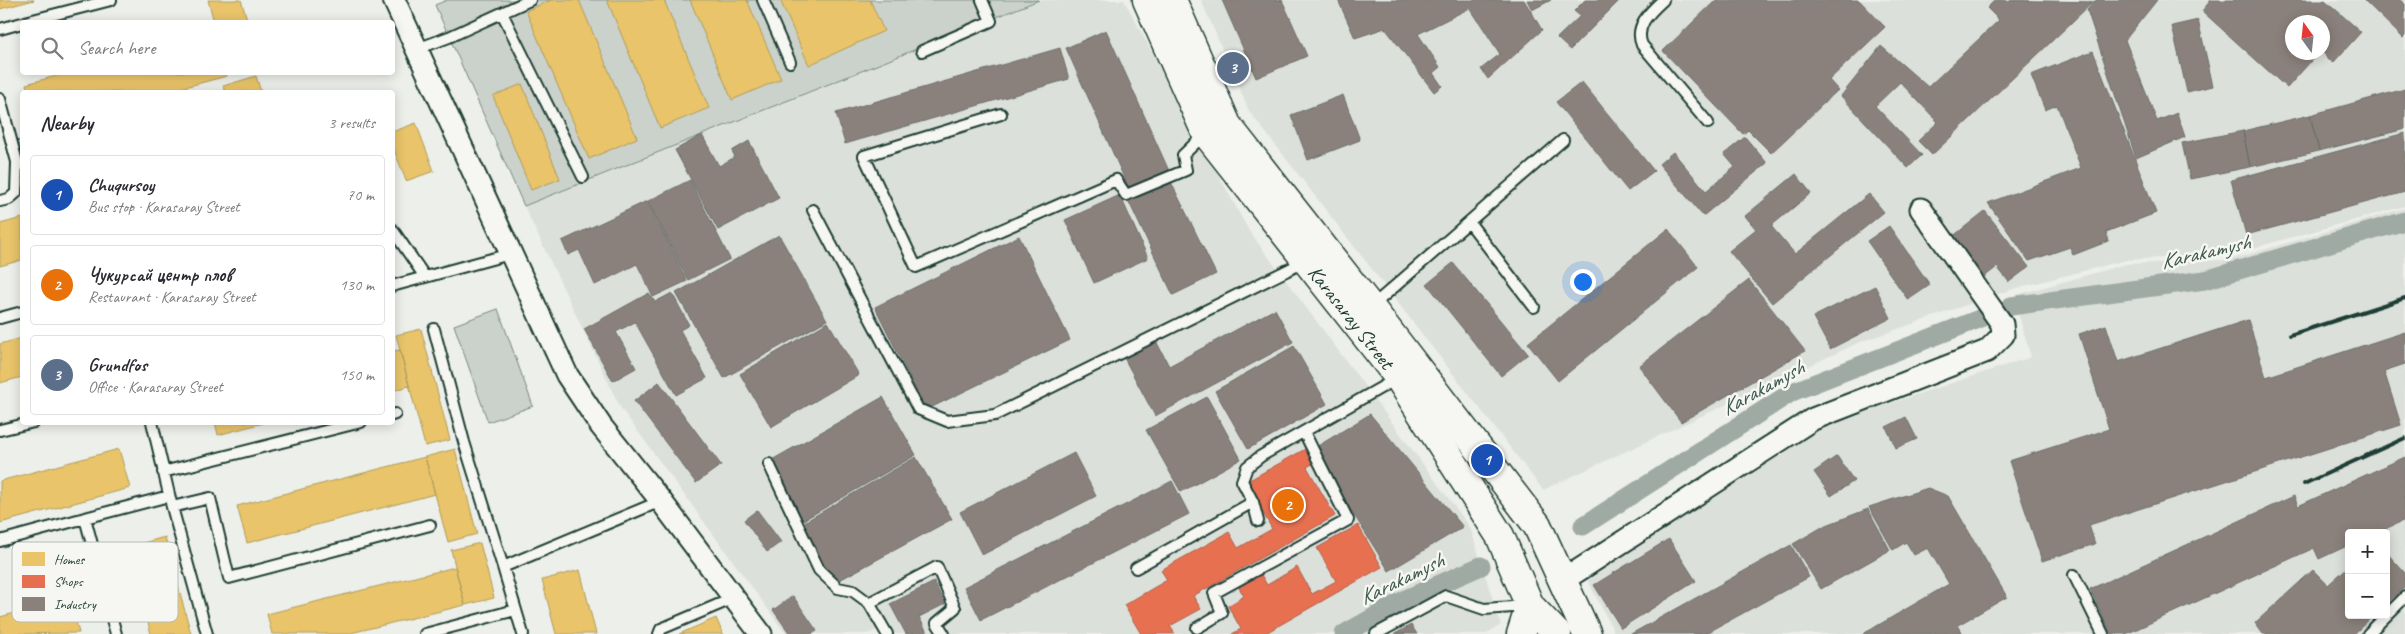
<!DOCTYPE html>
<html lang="en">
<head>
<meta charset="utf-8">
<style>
	:root { --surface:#fff; --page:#f2f2f3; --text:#2b2b33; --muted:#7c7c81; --line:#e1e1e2; --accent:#0b8043 }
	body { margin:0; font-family:Caveat,sans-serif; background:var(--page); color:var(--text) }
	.controls { position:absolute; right:15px; bottom:15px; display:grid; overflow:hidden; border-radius:5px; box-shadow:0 2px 12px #0003 }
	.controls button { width:45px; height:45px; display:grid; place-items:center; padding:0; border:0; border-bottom:1px solid var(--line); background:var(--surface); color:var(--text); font:25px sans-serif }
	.compass { position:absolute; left:2285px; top:15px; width:45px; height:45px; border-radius:50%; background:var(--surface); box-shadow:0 2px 12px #0003; rotate:345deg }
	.you { position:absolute; left:1582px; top:281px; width:18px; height:18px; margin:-12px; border:4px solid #fff; border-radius:50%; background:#1a73e8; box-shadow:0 0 0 8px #1a73e833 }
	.badge { display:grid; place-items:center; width:32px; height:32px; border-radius:50%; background:var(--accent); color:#fff; font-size:16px; font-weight:700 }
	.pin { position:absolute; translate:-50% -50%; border:2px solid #fff; box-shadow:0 1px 5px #0006 }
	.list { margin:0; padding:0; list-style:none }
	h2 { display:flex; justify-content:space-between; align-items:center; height:65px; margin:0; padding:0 20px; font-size:21px }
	h2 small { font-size:16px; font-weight:400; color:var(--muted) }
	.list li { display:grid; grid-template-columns:32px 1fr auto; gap:15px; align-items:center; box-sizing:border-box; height:80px; margin:0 10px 10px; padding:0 10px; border:1px solid var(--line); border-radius:5px }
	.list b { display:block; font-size:19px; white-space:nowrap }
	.list p { margin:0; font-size:16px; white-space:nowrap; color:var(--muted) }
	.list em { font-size:16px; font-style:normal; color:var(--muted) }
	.icon { flex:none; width:28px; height:28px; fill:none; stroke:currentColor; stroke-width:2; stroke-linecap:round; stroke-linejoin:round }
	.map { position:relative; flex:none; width:2405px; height:634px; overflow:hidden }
	.search { position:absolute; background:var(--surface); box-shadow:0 2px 12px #0003; left:20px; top:20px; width:375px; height:55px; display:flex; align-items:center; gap:12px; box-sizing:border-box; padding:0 18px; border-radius:5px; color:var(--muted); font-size:19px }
	.panel { position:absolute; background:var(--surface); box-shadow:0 2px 12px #0003; left:20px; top:90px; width:375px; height:335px; border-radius:5px }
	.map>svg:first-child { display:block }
</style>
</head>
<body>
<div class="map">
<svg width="2405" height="634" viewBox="0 0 2405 634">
	<rect width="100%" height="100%" fill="#edefea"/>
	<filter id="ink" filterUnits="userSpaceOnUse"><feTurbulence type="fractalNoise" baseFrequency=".02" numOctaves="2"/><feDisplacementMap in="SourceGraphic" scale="10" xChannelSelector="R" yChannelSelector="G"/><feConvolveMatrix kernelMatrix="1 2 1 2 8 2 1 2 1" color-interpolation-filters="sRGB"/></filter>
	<g filter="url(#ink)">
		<!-- built -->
		<path fill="#dce0db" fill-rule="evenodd" d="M1039,0H1124L1249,231L1470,527L1501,625L1486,634H882L879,629L868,634H786L620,407L524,206Z
			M1201,0H2405V206L2232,254L2126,260L2013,289L1860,342L1543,490L1249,111ZM2292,22H2322V52H2292Z
			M2405,208V634H1615L1587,579L1808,430L2031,357L2013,296L2126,264L2229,260ZM2349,533H2386V615H2349Z"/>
		<!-- green -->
		<path fill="#cbd2cc" stroke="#758880" d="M447,0H1039L524,206L435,5Z
			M498,309L533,406L488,422L454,325Z"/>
		<!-- homes -->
		<path fill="#e9c46a" stroke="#ac9c5a" d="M0,0H34L0,9Z
			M208,0H241L248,22H214Z
			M551,0H579L637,138L589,159L526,11Z
			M607,0H664L709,108L660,128Z
			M690,0H747L781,79L732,100Z
			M780,0H870L884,31L809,65Z
			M71,72H226L227,76L166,92H28L26,84Z
			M256,76L261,92H225L223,86Z
			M522,84L560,179L531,190L493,96Z
			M416,123L434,171L406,181L392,144V132Z
			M22,218V260L0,266V224Z
			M421,329L450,440L425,446L396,335Z
			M22,338V377L0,383V344Z
			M400,350L409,386L392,391V351Z
			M215,422H267L218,435Z
			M119,449L130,488L0,523V481Z
			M455,449L477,534L448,542L425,457Z
			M425,457L435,494L247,543L237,506Z
			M165,537L191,634H151L128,547Z
			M480,543L494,598L465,605L451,550Z
			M455,567L465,605L347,634H272L267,614Z
			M580,570L596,634H556L542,580Z
			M70,598L79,633L0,634V617Z
			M716,618L723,634H679Z"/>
		<!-- shops -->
		<path fill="#e76f51" stroke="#ab6048" d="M1307,448L1316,462L1307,467L1335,516L1193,596L1201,609L1170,626L1175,634H1141L1124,605L1167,580L1161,570L1229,532L1238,548L1272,529L1246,482Z
			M1358,525L1382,567L1264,634H1232L1241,629L1228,606L1244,596L1238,586L1260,573L1267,585L1297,567L1312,594L1336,581L1317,548Z"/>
		<!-- industry -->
		<path fill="#8a817c" stroke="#6a6d66" d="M1222,0H1282L1307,56L1256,78Z
			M1338,0H1524L1542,30L1488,79L1481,69L1500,54L1470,8L1418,34L1440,67L1433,73L1442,86L1434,92L1385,28L1355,38Z
			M1527,0H1551L1532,10Z
			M1585,0H1620L1570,50L1557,38L1580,16L1574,11Z
			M1716,0H1859L1885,27L1829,80L1838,90L1771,153L1748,130L1743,134L1663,51Z
			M1995,0L2093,2L1932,155L1918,141L1938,122L1900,82L1875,106L1922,155L1908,168L1841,96L1881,46L1928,87L1999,20L1987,8Z
			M2096,0H2157L2125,40L2157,121L2177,113L2185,137L2136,158L2087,10Z
			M2211,0H2325L2361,32L2333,63L2322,52V22H2292V52H2319L2287,88L2202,11Z
			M2364,0H2400L2405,4V36L2403,38Z
			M2198,20L2213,86L2187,92L2172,26Z
			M1106,30L1169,171L1129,189L1066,48Z
			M1060,48L1069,79L845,144L836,113Z
			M2093,51L2156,213L2106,232L2109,241L2073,255L2070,247L2029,261L1988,203L2081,168L2057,105L2045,110L2031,75Z
			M1582,82L1654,171L1628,191L1556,102Z
			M2405,89V129L2319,151L2310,115Z
			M1343,95L1360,140L1308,160L1291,115Z
			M2310,115L2319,151L2250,167L2243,131Z
			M2243,131L2250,167L2190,179L2182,143Z
			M2405,133V192L2246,235L2231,180Z
			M702,135L719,166L735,157L732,151L749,141L779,198L718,230L675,150Z
			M1745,137L1767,163L1703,216L1659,164L1673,152L1706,191L1735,167L1724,154Z
			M1796,174L1811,193L1771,226L1795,254L1869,194L1884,212L1772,303L1729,251L1756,229L1745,216Z
			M690,180L730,259L688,280L648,201Z
			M1170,180L1216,274L1173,295L1128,200Z
			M1120,195L1148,258L1094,283L1065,220Z
			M647,201L687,281L653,297L637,264L595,285L579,250L568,255L562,241Z
			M1985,211L2029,267L2009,282L1997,267L1979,281L1947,241Z
			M1889,226L1930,285L1908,300L1867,241Z
			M1668,229L1698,267L1558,381L1528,343Z
			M779,235L827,320L724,378L676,293Z
			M1019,236L1070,340L926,410L875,307Z
			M1453,263L1528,354L1501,376L1427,284Z
			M1749,280L1805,351L1681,422L1639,366Z
			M1875,286L1891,318L1830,349L1813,317Z
			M649,293L655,302L672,293L689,325L680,330L707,378L676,395L635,322L616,332L636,368L613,381L584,329Z
			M1275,309L1293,342L1155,416L1123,356L1155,339L1169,366Z
			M2248,320L2266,377L2405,332V364L2384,371L2401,425L2089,525L2095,544L2042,561L2009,461L2109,429L2079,334L2106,325L2118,362Z
			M828,322L859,375L771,427L740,374Z
			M1294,346L1327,404L1248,449L1215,391Z
			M659,382L721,465L696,483L634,401Z
			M883,397L916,455L800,522L770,461Z
			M1207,397L1241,459L1181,492L1146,430Z
			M1370,414L1463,527L1389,571L1313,449Z
			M1906,417L1917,439L1896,448L1886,427Z
			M1074,453L1096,496L982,555L960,512Z
			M1837,456L1854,481L1831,496L1814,472Z
			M916,457L952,519L834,583L801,524Z
			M2405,457V520L2376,533H2349V545L2319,559L2314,548L2126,634H2111L2090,589L2294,496L2298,506Z
			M1172,481L1189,514L981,620L964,587Z
			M1928,488L1948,496L2007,597L1958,625L1962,632L1958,634H1863L1949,584L1928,548L1914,555L1906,542L1893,550L1869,507Z
			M1868,509L1890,550L1821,589L1793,544L1824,526Z
			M757,510L781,542L767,552L744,520Z
			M1669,539L1696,581L1621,628L1594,585Z
			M1791,545L1809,577L1705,634H1631Z
			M2386,552L2405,573V587L2386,604Z
			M2349,566V615H2374L2354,634H2263L2255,623L2313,570L2328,585Z
			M934,582L945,604L919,617L928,634H906L890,604Z
			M793,596L817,631L812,634H790L773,610Z
			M1411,625L1417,634H1395Z"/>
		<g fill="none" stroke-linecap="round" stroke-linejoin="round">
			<!-- canal -->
			<path stroke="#9faaa4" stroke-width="19" d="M2011,306L2205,280L2405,221
				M1583,526L1792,392L1979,319
				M1344,634L1406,599L1481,566"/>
			<!-- service casing -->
			<g stroke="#1f3d34" stroke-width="14">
				<path id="service" d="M763,0L790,62
					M1663,0C1650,12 1634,26 1642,45L1708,123
					M502,13L583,177
					M25,22L111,0
					M0,29L22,23
					M417,49L449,37L530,0
					M922,51L991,21L982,0
					M0,99L17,162L16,193L9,199L0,201
					M1001,114L864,156L916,267L1116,180L1126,195L1186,170L1183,155L1205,134
					M813,210L918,409L947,421L995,415L1306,261
					M1469,222L1534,307
					M392,229L425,277
					M392,286L510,254
					M1371,307L1563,140
					M0,318L22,312
					M434,329L464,442L503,567
					M392,415L395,414
					M152,422L172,507L207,634
					M0,430L34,422
					M769,464L819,570L838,588L853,591L869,603L887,634
					M163,472L361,422
					M172,507L210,498L229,578L430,525
					M85,518L169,496
					M1258,521L1253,502L1242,481L1247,467L1261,456L1398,378
					M0,541L85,518L116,634
					M1136,568L1253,502
					M2074,575L2103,634
					M869,603L937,567L955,608L937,623L944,634
					M1197,628L1222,613L1214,593L1348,520L1304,432
					M425,634L515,610
					M523,634L503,567L661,501
					M659,634L661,629L734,598
					M1376,634L1446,596L1484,609L1527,606
					M2368,634L2405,597"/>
			</g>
			<!-- minor casing -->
			<g stroke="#1f3d34" stroke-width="25">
				<path id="minor" d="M394,0L567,375L601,426L661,501L761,634
					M1562,581L1813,419L1987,351L2003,335L2002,324L1921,209"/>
			</g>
			<!-- secondary casing -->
			<g stroke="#1f3d34" stroke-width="31">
				<g id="secondary">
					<path id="s1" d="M1147,0L1206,133L1399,378L1500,536L1530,606L1557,634"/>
					<path d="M1172,0L1227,125L1371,308L1537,525L1587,634"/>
					<path d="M1521,634L1530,606"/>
				</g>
			</g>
			<!-- service -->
			<use href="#service" stroke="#f6f6f2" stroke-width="10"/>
			<!-- minor -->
			<use href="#minor" stroke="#f6f6f2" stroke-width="21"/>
			<!-- secondary -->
			<use href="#secondary" stroke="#f6f6f2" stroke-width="28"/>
			<!-- rail -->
			<path stroke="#1f3d34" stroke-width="4" d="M2290,335L2405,298
				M2304,484L2405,438"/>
		</g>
	</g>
	<g text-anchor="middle" stroke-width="5" stroke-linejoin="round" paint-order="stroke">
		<!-- street labels -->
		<g font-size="21" fill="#1f3d34" stroke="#f6f6f2">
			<text dy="7" stroke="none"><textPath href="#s1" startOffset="380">Karasaray Street</textPath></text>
		</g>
		<!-- water labels -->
		<g font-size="22" font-style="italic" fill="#3f5850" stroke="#f6f6f2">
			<text transform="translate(2205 251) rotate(-13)" y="8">Karakamysh</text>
			<text transform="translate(1762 387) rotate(-29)" y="8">Karakamysh</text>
			<text transform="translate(1401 578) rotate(-26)" y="8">Karakamysh</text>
		</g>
	</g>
	<!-- legend -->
	<rect x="12" y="542" width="166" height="80" rx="8" fill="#f6f6f2" stroke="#b6beb9" stroke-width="1"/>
	<rect x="22" y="552" width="23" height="14" fill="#e9c46a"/>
	<rect x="22" y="575" width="23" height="13" fill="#e76f51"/>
	<rect x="22" y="597" width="23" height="14" fill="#8a817c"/>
	<g font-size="14" fill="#1f3d34">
		<text x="54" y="564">Homes</text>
		<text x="54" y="586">Shops</text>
		<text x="54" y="609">Industry</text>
	</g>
</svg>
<div class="controls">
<button>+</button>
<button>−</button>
</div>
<svg class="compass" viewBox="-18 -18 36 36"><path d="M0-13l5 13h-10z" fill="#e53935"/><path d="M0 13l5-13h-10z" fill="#7c7c81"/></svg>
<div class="you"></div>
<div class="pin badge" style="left:1487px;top:460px;background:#1a4fb4">1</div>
<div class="pin badge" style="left:1288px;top:505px;background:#e8710a">2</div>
<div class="pin badge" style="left:1233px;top:68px;background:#5c6f8a">3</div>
<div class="search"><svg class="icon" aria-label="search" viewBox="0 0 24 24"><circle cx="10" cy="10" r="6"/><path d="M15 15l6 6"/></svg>Search here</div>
<section class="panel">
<h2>Nearby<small>3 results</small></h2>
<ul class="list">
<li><span class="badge" style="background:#1a4fb4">1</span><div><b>Chuqursoy</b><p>Bus stop · Karasaray Street</p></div><em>70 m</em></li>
<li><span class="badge" style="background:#e8710a">2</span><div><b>Чукурсай центр плов</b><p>Restaurant · Karasaray Street</p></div><em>130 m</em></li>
<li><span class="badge" style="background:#5c6f8a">3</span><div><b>Grundfos</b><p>Office · Karasaray Street</p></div><em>150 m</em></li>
</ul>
</section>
</div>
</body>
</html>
